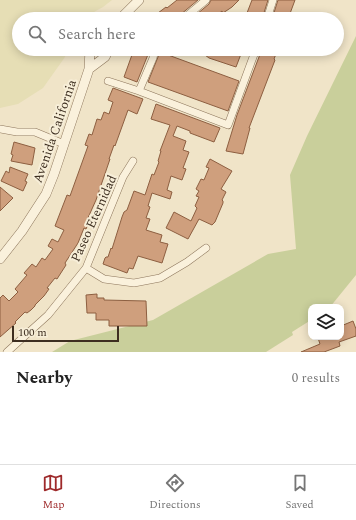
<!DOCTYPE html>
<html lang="en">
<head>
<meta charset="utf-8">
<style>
	:root { --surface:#fff; --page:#f6f6f6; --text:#222; --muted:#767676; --line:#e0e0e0; --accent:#9e2a2b }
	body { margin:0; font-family:Spectral,serif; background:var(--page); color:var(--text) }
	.controls { position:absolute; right:12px; bottom:12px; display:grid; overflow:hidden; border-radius:8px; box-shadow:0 2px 10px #0003 }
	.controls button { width:36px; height:36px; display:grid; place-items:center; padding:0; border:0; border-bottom:1px solid var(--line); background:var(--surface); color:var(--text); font:20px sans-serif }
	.scale { position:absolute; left:12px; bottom:10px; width:107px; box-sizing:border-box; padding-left:4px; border:2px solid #3d2e20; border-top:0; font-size:11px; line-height:14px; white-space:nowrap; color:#3d2e20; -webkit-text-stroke:3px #f7eed8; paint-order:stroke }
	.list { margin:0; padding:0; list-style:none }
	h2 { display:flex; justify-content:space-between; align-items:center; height:52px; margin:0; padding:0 16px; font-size:17px }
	h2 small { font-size:13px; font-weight:400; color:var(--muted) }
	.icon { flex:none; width:22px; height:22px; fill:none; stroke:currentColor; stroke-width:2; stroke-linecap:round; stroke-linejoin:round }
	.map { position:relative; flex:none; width:356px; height:352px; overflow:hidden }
	.search { position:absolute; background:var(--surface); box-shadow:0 2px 10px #0003; left:12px; right:12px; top:12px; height:44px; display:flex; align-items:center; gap:10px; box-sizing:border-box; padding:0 14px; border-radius:22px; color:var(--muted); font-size:15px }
	.sheet { height:112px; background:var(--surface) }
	nav { display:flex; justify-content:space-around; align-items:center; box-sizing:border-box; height:56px; border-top:1px solid var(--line); background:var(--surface); font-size:11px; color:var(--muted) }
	nav a { display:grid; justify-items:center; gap:2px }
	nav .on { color:var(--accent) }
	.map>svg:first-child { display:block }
</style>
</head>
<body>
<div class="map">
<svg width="356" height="352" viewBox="0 0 356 352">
	<rect width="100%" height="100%" fill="#f0e4c8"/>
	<!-- farmland -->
	<path fill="#e6deb5" d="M0,0H112L103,7L85,17L83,19H19V49H68L65,57L43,88L18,104L0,108Z"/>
	<!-- green -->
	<path fill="#c9cf9b" d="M356,36V275L330,307H327L326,305L322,307H311V320L292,332L293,335L266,352H52L70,341L153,320L268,254L296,249L290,175L307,136Z"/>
	<!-- building -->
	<path fill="#cf9f7d" stroke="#8d5f41" d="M177,0H198L180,15L178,19H150L166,7L167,8Z
		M211,0H239L232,7L223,13L222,11L212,19H191L209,4Z
		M252,0H268L262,19H246L248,14L247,13Z
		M278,0H295L288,19H272Z
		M135,49H141L149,52L137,82L124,77L133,52H134Z
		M208,49H233L237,50L236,52L241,54L236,67L209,58L205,55Z
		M262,49L276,54L274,59L275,60L249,128H250L243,154L226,151L237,115Z
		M160,52L239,81L228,111L148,82Z
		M113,88L143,99L137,114L128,110L115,146L114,145L109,159H110L96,200L87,220L89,222L86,229L84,228L78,243L65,263L66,265L57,279L55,278L47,288L49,289L44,296L35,305V306L31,310L27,313L25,312L15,322L16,323L0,337V298L3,295L9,301L18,292L15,289L27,275L24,273L32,264L36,267L42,258L45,260L53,249L48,246L52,239L58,242L64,230L55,226L67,195L70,196L88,146L85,145L89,134L92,135L97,119L101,120L104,112L109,114L113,102L108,100Z
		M156,104L220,128L214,142L190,133V131L177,126L173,136L186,141L183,150L189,152L183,168L186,169L182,180L171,176L167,190L172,192L170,199L152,193L148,206L150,207L146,218L150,219L146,230L162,235L160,242L168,244L162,263L138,256L133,269L129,268L127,273L103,264L105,258L106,257H108L111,248L112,249L122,217L124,212L127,210L134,191L145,195L152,174L154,175L159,162L158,161L161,151H160L170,125L151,119Z
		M14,142L35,148L32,165L11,161L13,155L11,154Z
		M210,159L232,171L221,189L226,192L222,200L223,201V203L215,222L212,225L199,219L188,239L166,228L174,212L191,221L197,208L195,206L199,197L196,196L199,191L196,189L201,179L204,180L209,168L206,167Z
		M10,167L28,174L25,181L27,182L23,191L1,181L6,171L9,173Z
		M0,187L13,198L0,211Z
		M97,294V298H104V300L146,301L147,326H109V320H96V313H87L86,295Z
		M353,321L356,329V336L339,342L340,346L324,352H301L320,344L318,338L322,337H341V326Z"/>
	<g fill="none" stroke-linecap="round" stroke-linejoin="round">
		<!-- minor casing -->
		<g stroke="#8d765c" stroke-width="8">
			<path id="minor" d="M183,19L206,0
				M267,19L273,0
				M108,81L139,91L228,125L256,49
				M139,91L153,58L155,49
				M0,129L17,132H35L64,144
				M86,268L104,279L134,283L160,278L187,262L206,248
				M7,352L48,315L86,268L123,177L133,161"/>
		</g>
		<!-- tertiary casing -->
		<g stroke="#8d765c" stroke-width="10">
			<path id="tertiary" d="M120,19L139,0
				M90,49L89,69L105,57L109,49
				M0,259L22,231L46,194L54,174L89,69"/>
		</g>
		<!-- minor -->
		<use href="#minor" stroke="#faf1dc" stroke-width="7"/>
		<!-- tertiary -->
		<use href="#tertiary" stroke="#faf1dc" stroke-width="9"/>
	</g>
	<g text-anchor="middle" stroke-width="4" stroke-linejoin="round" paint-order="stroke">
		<!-- street labels -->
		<g font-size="13" fill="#3d2e20" stroke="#f7eed8">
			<text transform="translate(54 131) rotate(-71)" y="5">Avenida California</text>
			<text transform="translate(93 218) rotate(-66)" y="5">Paseo Eternidad</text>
		</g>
	</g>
</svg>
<div class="controls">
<button><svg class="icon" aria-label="layers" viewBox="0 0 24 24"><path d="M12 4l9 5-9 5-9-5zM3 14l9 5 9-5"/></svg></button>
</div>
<div class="scale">100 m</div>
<div class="search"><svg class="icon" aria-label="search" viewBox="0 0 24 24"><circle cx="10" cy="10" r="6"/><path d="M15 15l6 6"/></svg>Search here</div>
</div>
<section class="sheet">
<h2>Nearby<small>0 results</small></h2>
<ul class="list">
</ul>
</section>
<nav>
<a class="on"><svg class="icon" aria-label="map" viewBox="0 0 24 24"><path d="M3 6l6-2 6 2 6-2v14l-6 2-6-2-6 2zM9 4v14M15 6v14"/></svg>Map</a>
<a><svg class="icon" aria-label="directions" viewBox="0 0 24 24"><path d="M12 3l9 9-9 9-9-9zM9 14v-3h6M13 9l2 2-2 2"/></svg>Directions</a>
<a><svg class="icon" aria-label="saved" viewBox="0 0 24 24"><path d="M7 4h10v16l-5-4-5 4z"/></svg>Saved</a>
</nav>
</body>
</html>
